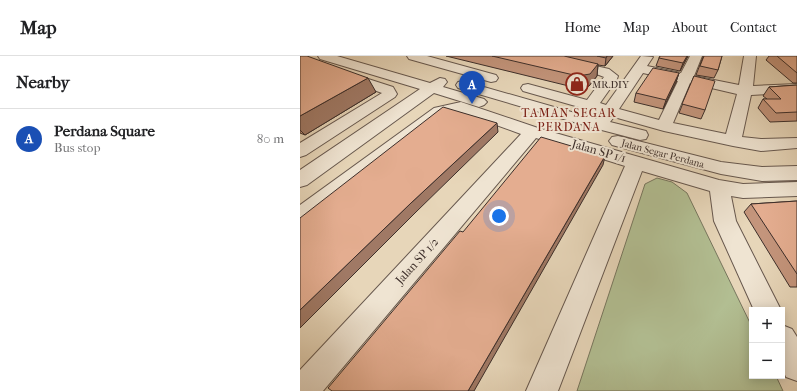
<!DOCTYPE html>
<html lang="en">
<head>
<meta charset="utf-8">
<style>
	:root { --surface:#fff; --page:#f2f2f2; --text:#202124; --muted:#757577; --line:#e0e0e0; --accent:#8f2418 }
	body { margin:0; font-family:"IM FELL French Canon",serif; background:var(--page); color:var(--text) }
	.controls { position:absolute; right:12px; bottom:12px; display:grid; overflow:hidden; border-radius:0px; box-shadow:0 2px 10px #0003 }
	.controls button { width:36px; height:36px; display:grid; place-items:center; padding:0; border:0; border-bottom:1px solid var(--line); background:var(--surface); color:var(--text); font:20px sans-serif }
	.you { position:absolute; left:199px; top:160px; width:14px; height:14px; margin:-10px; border:3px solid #fff; border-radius:50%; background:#1a73e8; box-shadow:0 0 0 6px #1a73e833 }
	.badge { display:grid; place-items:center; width:26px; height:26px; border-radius:50%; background:var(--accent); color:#fff; font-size:13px; font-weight:700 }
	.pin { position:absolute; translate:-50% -33px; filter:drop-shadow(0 1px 2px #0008) }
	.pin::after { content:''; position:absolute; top:21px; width:14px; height:12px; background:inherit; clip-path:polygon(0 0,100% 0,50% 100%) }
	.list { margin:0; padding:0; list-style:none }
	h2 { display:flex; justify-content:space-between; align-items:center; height:52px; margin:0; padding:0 16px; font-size:17px }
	h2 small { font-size:13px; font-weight:400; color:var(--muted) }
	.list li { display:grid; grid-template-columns:26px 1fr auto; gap:12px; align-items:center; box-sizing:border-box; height:60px; padding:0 16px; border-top:1px solid var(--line) }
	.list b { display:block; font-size:15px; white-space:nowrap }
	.list p { margin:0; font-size:13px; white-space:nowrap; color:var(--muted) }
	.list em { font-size:13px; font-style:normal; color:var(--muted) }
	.map { position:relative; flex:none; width:497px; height:335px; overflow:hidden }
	header { display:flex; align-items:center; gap:24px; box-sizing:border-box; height:56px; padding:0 20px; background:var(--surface); border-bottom:1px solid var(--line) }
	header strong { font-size:19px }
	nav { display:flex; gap:22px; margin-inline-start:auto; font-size:14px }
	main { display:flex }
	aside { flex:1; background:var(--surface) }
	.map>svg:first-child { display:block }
</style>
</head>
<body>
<header>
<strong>Map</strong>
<nav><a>Home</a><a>Map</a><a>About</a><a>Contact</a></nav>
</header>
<main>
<aside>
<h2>Nearby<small></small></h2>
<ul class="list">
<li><span class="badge" style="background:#1a4fb4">A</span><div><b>Perdana Square</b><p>Bus stop</p></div><em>80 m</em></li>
</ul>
</aside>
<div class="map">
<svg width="497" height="335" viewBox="0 0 497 335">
	<rect width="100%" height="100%" fill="#e7d6b9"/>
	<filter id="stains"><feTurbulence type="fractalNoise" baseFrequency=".005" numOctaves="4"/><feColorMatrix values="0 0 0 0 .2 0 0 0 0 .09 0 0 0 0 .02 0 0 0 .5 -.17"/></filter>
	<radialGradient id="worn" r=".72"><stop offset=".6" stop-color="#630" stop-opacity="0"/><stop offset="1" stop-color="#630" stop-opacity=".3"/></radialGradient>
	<!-- green -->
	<path fill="#b2be92" stroke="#77765e" d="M357,122L372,126L387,137L452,271V320H476L483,335H277L345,128Z"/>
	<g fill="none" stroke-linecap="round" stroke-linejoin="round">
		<!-- minor casing -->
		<g stroke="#67584e" stroke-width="2">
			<path id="minor" d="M18,0H37L130,27L140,22L145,23L147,26L143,31L184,43L187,46L184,49L179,51L134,37L7,129L0,131V114L120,33L20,3Z
				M107,0H127L196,19L198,22L196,25L191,26L109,3Z
				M229,0H251L309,13L318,20L317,23L300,47L306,49L341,0L353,1L347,10L381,17L390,0H402L394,20L439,29L444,0H456L453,30L497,28V36L451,39L442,81L461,83L497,82V92L461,95L433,90L364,75L314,61L310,66L346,75L348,79L346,83L340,84L294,72L158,32L156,29L158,26L163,25L296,63L300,57L223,35L221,32L223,29L228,28L287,44L304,21L299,19L231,3ZM343,17L378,25L359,64L319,53ZM390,27L437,38L426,78L373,67Z
				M62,21L93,31L97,38L95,41L6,99L0,101V87L82,37L57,28L55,25L57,22Z
				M161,46L238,72L419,124L443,128L497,126V140L443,142L431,140L436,165L481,254H454L414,165L410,135L342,115L258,335H226L325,110L236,82L23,335H0V314L221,78L160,56L144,59L8,166L0,168V149L134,52Z
				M318,80L421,106L462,111L497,110V124L462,125L421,118L312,89L309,85L312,81Z
				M482,269L492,273L497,281V325L486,321L482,312Z"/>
		</g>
		<!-- minor -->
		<use href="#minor" fill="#efe4d2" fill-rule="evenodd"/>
	</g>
	<!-- wall -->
	<path fill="#c4957c" stroke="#3c2e2a" d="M0,0L76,36L5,79L0,77Z
		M146,0H313L305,10L298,9L297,20L289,30L277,32Z
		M360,0H388L380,15L356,10L359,2Z
		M403,0H422L418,14L414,22L396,19L403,1Z
		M469,0H497V27H493L466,4Z
		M379,17L376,26L363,53L334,46L336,37Z
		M394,20L405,54L401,63L379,57Z
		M497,29V65L470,66L458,52L463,43H467L463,40L469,31Z
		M497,145V231H490L444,156L451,148Z"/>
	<!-- shaded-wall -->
	<path fill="#a07965" stroke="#3c2e2a" d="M307,0H313L305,10L306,2Z
		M387,0H388L380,15L383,7Z
		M298,8L297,20L289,30L277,32L278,20Z
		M379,17L376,26L363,53L366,44Z
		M68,22L76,36L5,79L0,74V60Z
		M197,67L198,76L116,156L0,272V254L111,147Z
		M305,100L303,109L174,335H168Z"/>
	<!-- building -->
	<path fill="#e4ad90" stroke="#3c2e2a" d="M0,0H7L68,22L0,60Z
		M192,0H264L298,8L290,18L278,20Z
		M297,0H307L306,2Z
		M360,0H387L383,7L359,2Z
		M404,0H422L418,14L400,10Z
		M477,0H497V17Z
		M353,12L379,17L366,44L336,37Z
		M394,20L415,25L405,54L382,48Z
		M497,29V56L476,57L463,43H481L469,31Z
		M143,51L197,67L111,147L0,254V162Z
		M241,81L305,100L168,335H32L28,332L160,175L163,176Z
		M497,145V218L451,148Z"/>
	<!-- icons -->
	<defs>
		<g id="shop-ring" transform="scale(1.15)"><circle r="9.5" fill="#efe4d2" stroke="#8f2418" stroke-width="1.5"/><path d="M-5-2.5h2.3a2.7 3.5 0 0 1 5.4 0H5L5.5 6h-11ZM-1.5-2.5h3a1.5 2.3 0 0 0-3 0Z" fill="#8f2418"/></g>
	</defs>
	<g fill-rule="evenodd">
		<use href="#shop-ring" x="277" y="28"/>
	</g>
	<g text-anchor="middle" stroke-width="4" stroke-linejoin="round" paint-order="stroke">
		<!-- far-poi labels -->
		<g font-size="10" fill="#3c2e2a" stroke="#efe4d2" text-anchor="start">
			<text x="292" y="32">MR.DIY</text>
		</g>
		<!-- far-street labels -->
		<g font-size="10" fill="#3c2e2a" stroke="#efe4d2">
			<text transform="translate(363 97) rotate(15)" y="4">Jalan Segar Perdana</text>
		</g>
		<!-- far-quarter labels -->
		<g font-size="12" letter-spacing="1" fill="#7a1f14" stroke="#efe4d2">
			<text x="269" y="61">TAMAN SEGAR<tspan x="269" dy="14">PERDANA</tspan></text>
		</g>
		<!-- street labels -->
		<g font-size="12" fill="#3c2e2a" stroke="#efe4d2">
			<text transform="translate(299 95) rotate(16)" y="4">Jalan SP 1/1</text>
			<text transform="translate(117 205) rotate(-48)" y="4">Jalan SP 1/2</text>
		</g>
	</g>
	<rect width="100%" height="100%" filter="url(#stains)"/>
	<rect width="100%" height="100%" fill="url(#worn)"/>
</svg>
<div class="controls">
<button>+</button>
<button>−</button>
</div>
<div class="you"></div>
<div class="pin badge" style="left:172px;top:48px;background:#1a4fb4">A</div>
</div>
</main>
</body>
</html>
